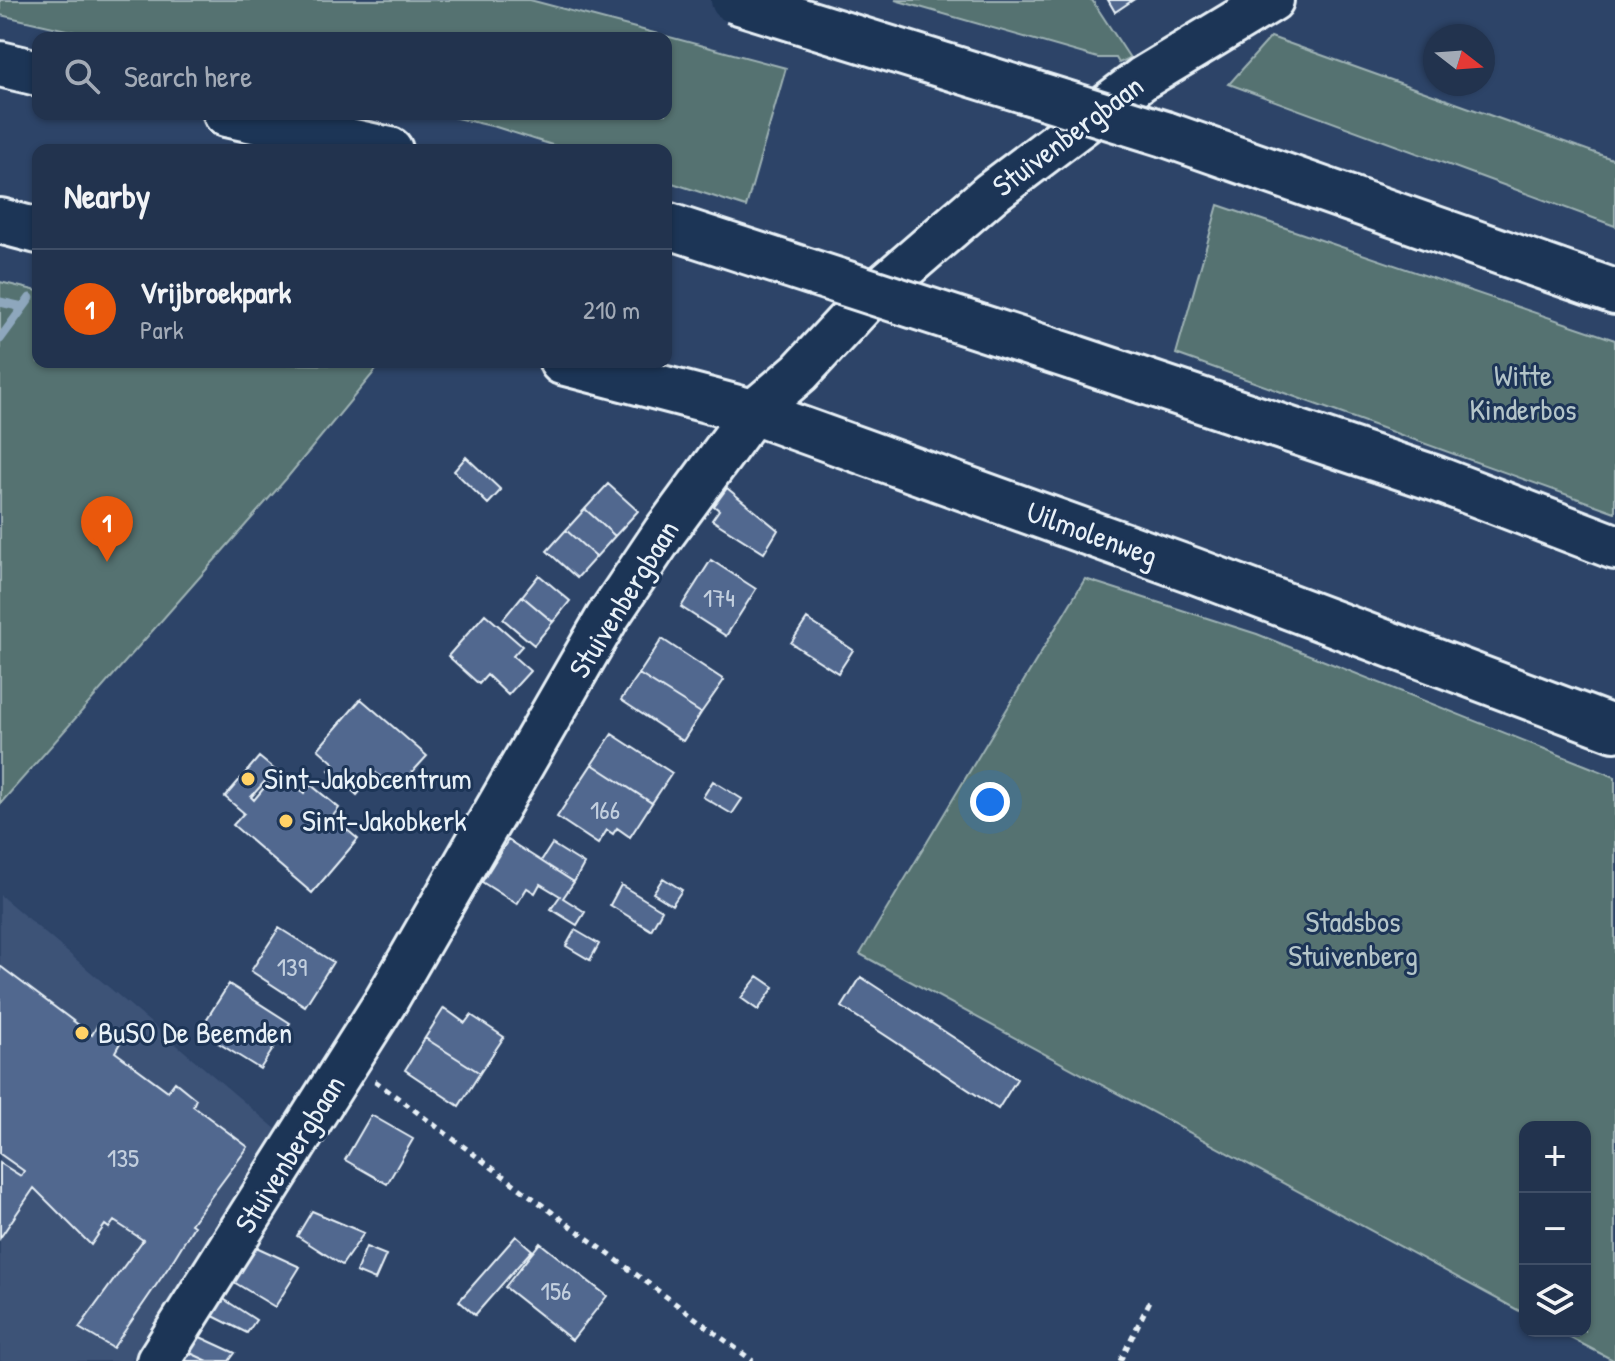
<!DOCTYPE html>
<html lang="en">
<head>
<meta charset="utf-8">
<style>
	:root { --surface:#22334e; --page:#2e3f58; --text:#f1f3f6; --muted:#a2aab6; --line:#3f4e66; --accent:#ea580c }
	body { margin:0; font-family:"Patrick Hand",sans-serif; background:var(--page); color:var(--text) }
	.controls { position:absolute; right:24px; bottom:24px; display:grid; overflow:hidden; border-radius:16px; box-shadow:0 2px 6px #0004 }
	.controls button { width:72px; height:72px; display:grid; place-items:center; padding:0; border:0; border-bottom:2px solid var(--line); background:var(--surface); color:var(--text); font:40px sans-serif }
	.compass { position:absolute; left:1423px; top:24px; width:72px; height:72px; border-radius:50%; background:var(--surface); box-shadow:0 2px 6px #0004; rotate:107deg }
	.you { position:absolute; left:990px; top:802px; width:28px; height:28px; margin:-20px; border:6px solid #fff; border-radius:50%; background:#1a73e8; box-shadow:0 0 0 12px #1a73e833 }
	.badge { display:grid; place-items:center; width:52px; height:52px; border-radius:50%; background:var(--accent); color:#fff; font-size:26px; font-weight:700 }
	.pin { position:absolute; translate:-50% -66px; filter:drop-shadow(0 2px 4px #0008) }
	.pin::after { content:''; position:absolute; top:42px; width:28px; height:24px; background:inherit; clip-path:polygon(0 0,100% 0,50% 100%) }
	.list { margin:0; padding:0; list-style:none }
	h2 { display:flex; justify-content:space-between; align-items:center; height:104px; margin:0; padding:0 32px; font-size:34px }
	h2 small { font-size:26px; font-weight:400; color:var(--muted) }
	.list li { display:grid; grid-template-columns:52px 1fr auto; gap:24px; align-items:center; box-sizing:border-box; height:120px; padding:0 32px; border-top:2px solid var(--line) }
	.list b { display:block; font-size:30px; white-space:nowrap }
	.list p { margin:0; font-size:26px; white-space:nowrap; color:var(--muted) }
	.list em { font-size:26px; font-style:normal; color:var(--muted) }
	.icon { flex:none; width:44px; height:44px; fill:none; stroke:currentColor; stroke-width:2; stroke-linecap:round; stroke-linejoin:round }
	.map { position:relative; flex:none; width:1615px; height:1361px; overflow:hidden }
	.search { position:absolute; background:var(--surface); box-shadow:0 2px 6px #0004; left:32px; top:32px; width:640px; height:88px; display:flex; align-items:center; gap:20px; box-sizing:border-box; padding:0 28px; border-radius:16px; color:var(--muted); font-size:30px }
	.panel { position:absolute; background:var(--surface); box-shadow:0 2px 6px #0004; left:32px; top:144px; width:640px; height:224px; border-radius:16px }
	.map>svg:first-child { display:block }
</style>
</head>
<body>
<div class="map">
<svg width="1615" height="1361" viewBox="0 0 1615 1361">
	<rect width="100%" height="100%" fill="#2d4468"/>
	<filter id="ink" filterUnits="userSpaceOnUse"><feTurbulence type="fractalNoise" baseFrequency=".0125" numOctaves="2"/><feDisplacementMap in="SourceGraphic" scale="16" xChannelSelector="R" yChannelSelector="G"/><feConvolveMatrix kernelMatrix="1 2 1 2 8 2 1 2 1" color-interpolation-filters="sRGB"/></filter>
	<g filter="url(#ink)">
		<!-- built -->
		<path fill="#3c5277" d="M0,895L276,1129L131,1361H0Z"/>
		<!-- green -->
		<path fill="#547271" stroke="#9eb2b4" stroke-width="2" d="M0,0H530L786,68L746,207L666,181V150H568L496,127L439,114H666V38H102L0,15Z
			M895,0H1092L1130,58L1119,63L1116,58H1098Z
			M1271,37L1615,160V226L1229,84Z
			M1218,205L1615,340V512L1176,354Z
			M0,282L38,291V362L380,365L286,479L0,804Z
			M1085,579L1257,634L1615,777V1361L1557,1331H1585V1127H1525V1314L860,954Z"/>
		<g fill="none" stroke-linecap="round" stroke-linejoin="round">
			<!-- stream -->
			<path stroke="#8ea7bd" stroke-width="9" d="M0,302L23,307
				M0,339L30,298"/>
		</g>
		<!-- building -->
		<path fill="#51688f" stroke="#e8f1f8" stroke-width="2" d="M1108,0H1133L1115,12Z
			M466,457L501,490L488,504L454,471Z
			M608,484L638,511L615,536L585,509Z
			M727,488L778,530L764,553L712,520L719,510L714,506Z
			M585,509L615,536L596,557L566,530Z
			M566,530L596,557L577,578L547,551Z
			M711,560L756,589L726,636L681,607Z
			M539,575L570,601L553,622L522,596Z
			M522,596L553,622L534,645L503,619Z
			M485,614L522,646L513,656L530,671L508,695L487,675L479,684L448,656Z
			M807,619L853,650L838,673L791,643Z
			M662,639L724,680L701,713L639,674Z
			M639,674L701,713L683,741L621,700Z
			M361,699L427,756L396,790L376,773L357,795L329,770L335,764L318,749Z
			M612,734L672,773L652,803L592,764Z
			M259,757L275,770L251,797L254,800L278,771L304,793L311,785L339,808L332,817L358,839L312,893L233,825L244,813L225,797Z
			M592,764L652,803L630,837L617,828L613,834L607,830L598,844L557,817Z
			M713,781L742,799L732,814L703,797Z
			M508,840L574,882L563,898L585,912L577,925L551,909L560,896L540,884L535,893L527,888L517,904L482,882Z
			M552,844L584,864L574,882L541,861Z
			M663,878L682,890L672,905L653,893Z
			M621,885L662,910L651,930L610,905Z
			M279,928L333,962L305,1006L251,971Z
			M575,930L599,944L590,960L566,946Z
			M0,966L92,1035L97,1026L120,1043L115,1052L168,1091L175,1082L196,1099L193,1106L248,1147L191,1224L194,1226L170,1265L113,1348L79,1328L143,1240L114,1221L109,1228L105,1225L91,1245L34,1188L0,1238V1163L21,1176L24,1171L0,1154Z
			M758,976L774,987L758,1010L741,998Z
			M861,977L1017,1079L998,1109L842,1007Z
			M229,984L290,1023L260,1069L199,1031Z
			M444,1008L465,1023L471,1015L504,1037L480,1073L425,1038Z
			M425,1038L480,1073L459,1106L405,1070Z
			M371,1115L413,1139L387,1184L345,1160Z
			M312,1211L364,1233L342,1265L297,1236Z
			M516,1236L532,1250L475,1315L459,1301Z
			M540,1243L607,1296L572,1340L505,1287Z
			M254,1246L300,1267L275,1307L232,1281Z
			M366,1247L386,1255L375,1280L356,1272Z
			M222,1298L256,1320L247,1333L211,1315Z
			M198,1336L235,1353L229,1361H208L188,1352Z
			M188,1352L208,1361H182Z"/>
		<g fill="none" stroke-linecap="round" stroke-linejoin="round">
			<!-- minor casing -->
			<g stroke="#e8f1f8" stroke-width="48">
				<path id="minor" d="M158,1361L386,1001L607,618L664,533L753,412L800,372L865,302L991,193L1143,78L1272,0"/>
			</g>
			<!-- major casing -->
			<g stroke="#e8f1f8" stroke-width="50">
				<path id="major" d="M0,221L38,231
					M562,362L753,412L1192,570L1615,729"/>
			</g>
			<!-- highway casing -->
			<g stroke="#e8f1f8" stroke-width="50">
				<path id="highway" d="M0,64L38,73
					M226,114L390,150
					M1165,134L1615,292
					M1072,357L1437,479L1615,547"/>
			</g>
			<!-- path -->
			<path stroke="#e8f1f8" stroke-width="5" stroke-dasharray="6 6" stroke-linecap="butt" d="M375,1081L753,1361
				M1120,1361L1150,1301"/>
			<!-- minor -->
			<use href="#minor" stroke="#1d3557" stroke-width="42"/>
			<!-- major -->
			<use href="#major" stroke="#1d3557" stroke-width="44"/>
			<!-- highway -->
			<use href="#highway" stroke="#1d3557" stroke-width="44"/>
			<!-- highway-bridge casing -->
			<g stroke="#e8f1f8" stroke-width="50" stroke-linecap="butt">
				<path id="highway-bridge" d="M733,0L1165,134
					M666,225L1072,357"/>
			</g>
			<!-- highway-bridge -->
			<use href="#highway-bridge" stroke="#1d3557" stroke-width="44"/>
		</g>
	</g>
	<!-- markers -->
	<g fill="#ffd166" stroke="#1d3557" stroke-width="3">
		<circle cx="248" cy="779" r="8"/>
		<circle cx="286" cy="821" r="8"/>
		<circle cx="82" cy="1033" r="8"/>
	</g>
	<g text-anchor="middle" stroke-width="6" stroke-linejoin="round" paint-order="stroke">
		<!-- number labels -->
		<g font-size="26" fill="#c2cfde">
			<text x="719" y="607">174</text>
			<text x="605" y="819">166</text>
			<text x="292" y="976">139</text>
			<text x="123" y="1167">135</text>
			<text x="556" y="1300">156</text>
		</g>
		<!-- street labels -->
		<g font-size="30" fill="#e8f1f8" stroke="#1d3557">
			<text transform="translate(1068 136) rotate(-37)" y="10">Stuivenbergbaan</text>
			<text transform="translate(1092 534) rotate(20)" y="10">Uilmolenweg</text>
			<text transform="translate(624 599) rotate(-58)" y="10">Stuivenbergbaan</text>
			<text transform="translate(290 1154) rotate(-58)" y="10">Stuivenbergbaan</text>
		</g>
		<!-- park labels -->
		<g font-size="30" fill="#b4c5c9" stroke="#1d3557">
			<text x="1523" y="386">Witte<tspan x="1523" dy="34">Kinderbos</tspan></text>
			<text x="1353" y="932">Stadsbos<tspan x="1353" dy="34">Stuivenberg</tspan></text>
		</g>
		<!-- poi labels -->
		<g font-size="30" fill="#e8f1f8" stroke="#1d3557" text-anchor="start">
			<text x="264" y="789">Sint-Jakobcentrum</text>
			<text x="302" y="831">Sint-Jakobkerk</text>
			<text x="98" y="1043">BuSO De Beemden</text>
		</g>
	</g>
</svg>
<div class="controls">
<button>+</button>
<button>−</button>
<button><svg class="icon" aria-label="layers" viewBox="0 0 24 24"><path d="M12 4l9 5-9 5-9-5zM3 14l9 5 9-5"/></svg></button>
</div>
<svg class="compass" viewBox="-18 -18 36 36"><path d="M0-13l5 13h-10z" fill="#e53935"/><path d="M0 13l5-13h-10z" fill="#a2aab6"/></svg>
<div class="you"></div>
<div class="pin badge" style="left:107px;top:562px">1</div>
<div class="search"><svg class="icon" aria-label="search" viewBox="0 0 24 24"><circle cx="10" cy="10" r="6"/><path d="M15 15l6 6"/></svg>Search here</div>
<section class="panel">
<h2>Nearby<small></small></h2>
<ul class="list">
<li><span class="badge">1</span><div><b>Vrijbroekpark</b><p>Park</p></div><em>210 m</em></li>
</ul>
</section>
</div>
</body>
</html>
